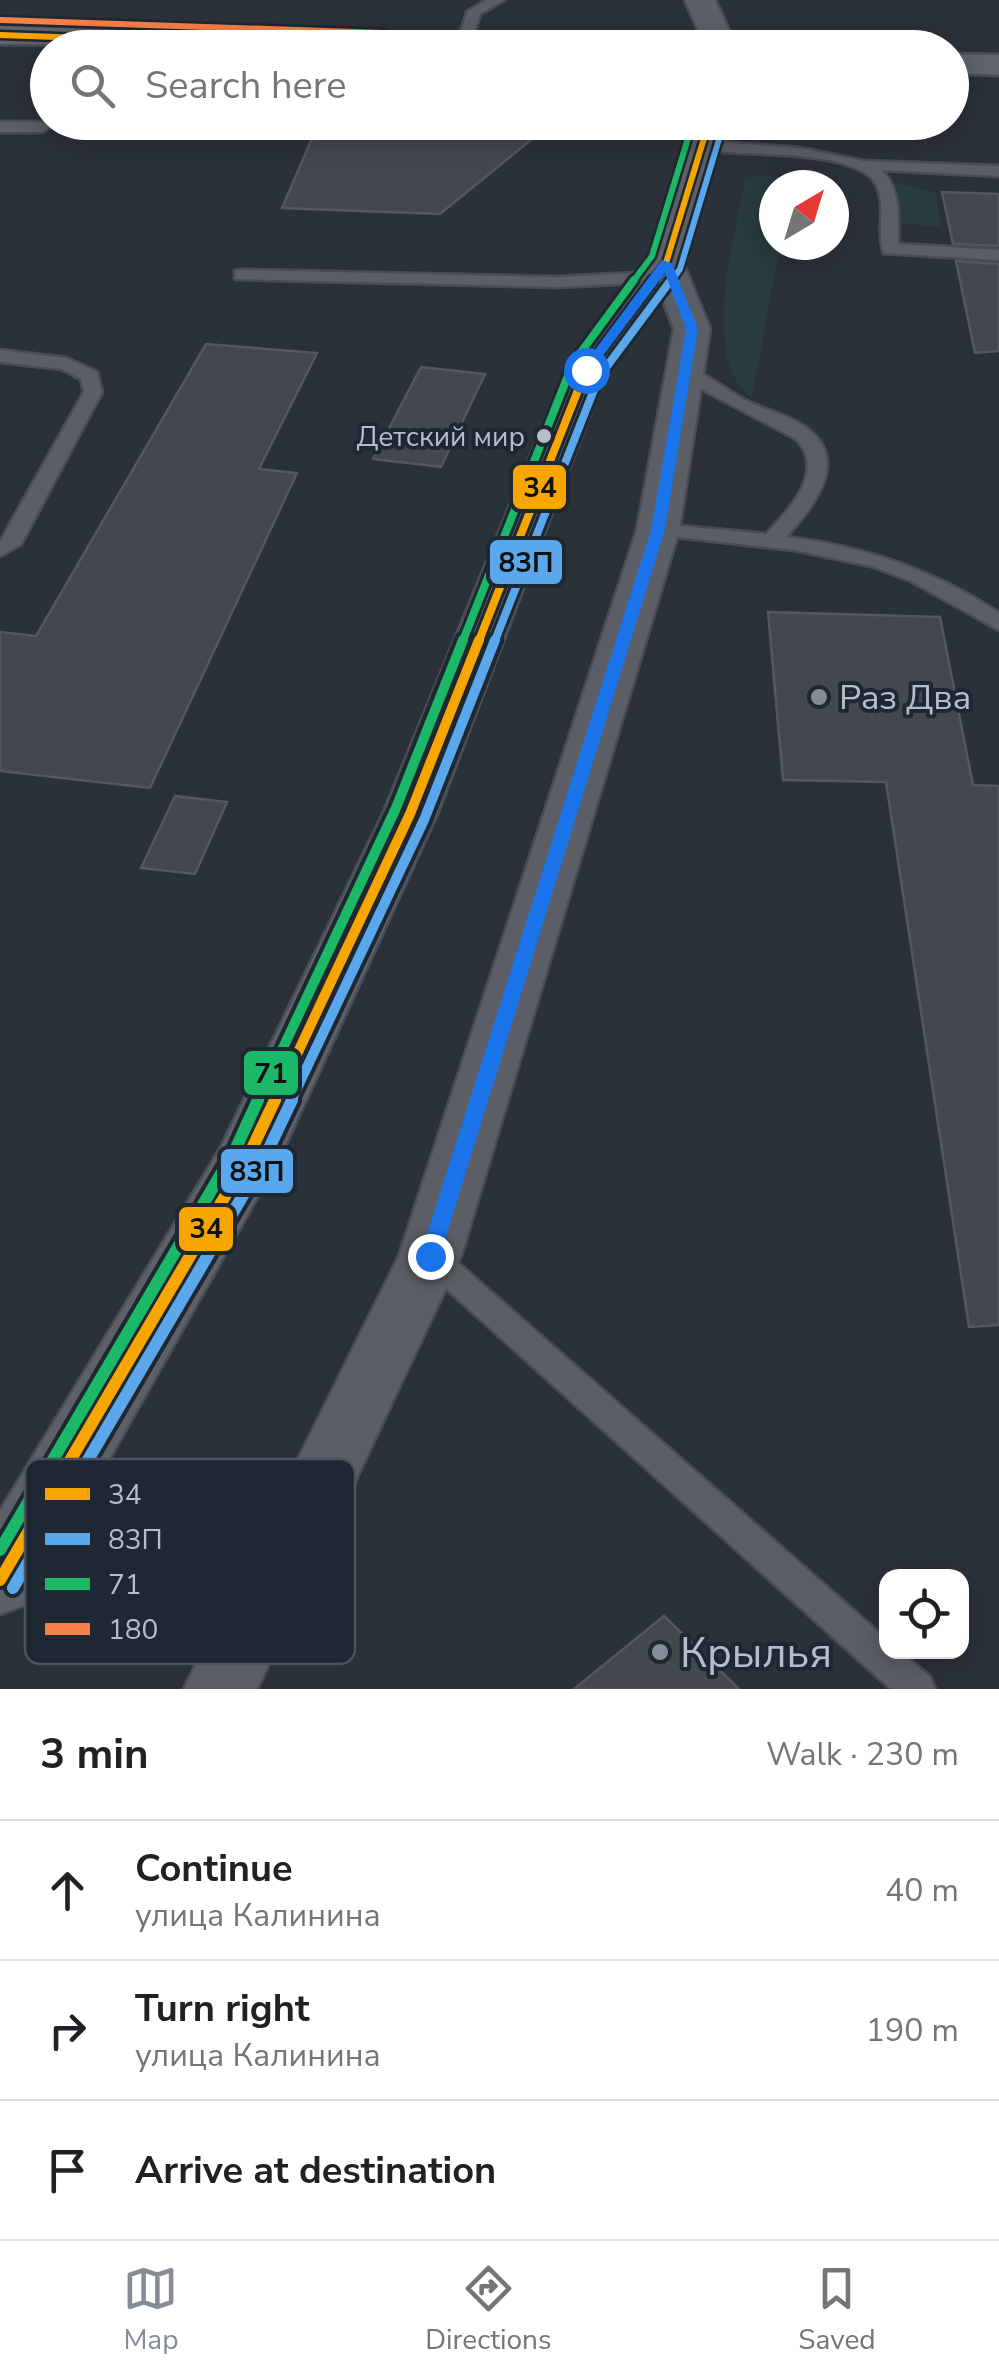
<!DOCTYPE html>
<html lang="en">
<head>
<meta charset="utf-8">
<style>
	:root { --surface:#fff; --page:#f6f6f6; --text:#202124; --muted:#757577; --line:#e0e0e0; --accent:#858c96 }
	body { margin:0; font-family:"Nunito Sans",sans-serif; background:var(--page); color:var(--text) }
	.controls { position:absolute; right:30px; bottom:30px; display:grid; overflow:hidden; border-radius:20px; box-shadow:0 5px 25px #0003 }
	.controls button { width:90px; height:90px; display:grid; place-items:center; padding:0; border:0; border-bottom:2px solid var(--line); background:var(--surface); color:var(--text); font:50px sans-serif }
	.compass { position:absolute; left:759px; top:170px; width:90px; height:90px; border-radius:50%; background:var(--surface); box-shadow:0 5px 25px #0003; rotate:38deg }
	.stop { position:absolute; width:30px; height:30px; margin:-22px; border:8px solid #1a73e8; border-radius:50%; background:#fff }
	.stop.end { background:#1a73e8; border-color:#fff; box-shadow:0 2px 10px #0008 }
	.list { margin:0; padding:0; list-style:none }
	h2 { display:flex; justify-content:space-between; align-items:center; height:130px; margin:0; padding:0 40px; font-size:42px }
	h2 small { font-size:32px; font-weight:400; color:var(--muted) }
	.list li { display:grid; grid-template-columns:65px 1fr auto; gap:30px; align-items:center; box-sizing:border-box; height:140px; padding:0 40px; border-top:2px solid var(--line) }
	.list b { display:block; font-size:38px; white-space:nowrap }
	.list p { margin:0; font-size:32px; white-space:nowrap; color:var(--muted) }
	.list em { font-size:32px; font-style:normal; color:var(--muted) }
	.icon { flex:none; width:55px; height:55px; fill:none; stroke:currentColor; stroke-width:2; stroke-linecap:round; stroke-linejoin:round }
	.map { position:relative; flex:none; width:999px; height:1689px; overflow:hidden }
	.search { position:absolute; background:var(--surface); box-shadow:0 5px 25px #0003; left:30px; right:30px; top:30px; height:110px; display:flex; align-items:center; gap:25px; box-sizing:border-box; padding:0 35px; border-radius:55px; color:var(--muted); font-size:38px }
	.sheet { height:550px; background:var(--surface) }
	nav { display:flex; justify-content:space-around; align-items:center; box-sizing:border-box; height:140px; border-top:2px solid var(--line); background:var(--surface); font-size:28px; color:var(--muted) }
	nav a { display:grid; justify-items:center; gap:5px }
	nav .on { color:var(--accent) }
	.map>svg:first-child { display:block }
</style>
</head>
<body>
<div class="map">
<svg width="999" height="1689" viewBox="0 0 999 1689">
	<rect width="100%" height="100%" fill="#2b3138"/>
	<!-- green -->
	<path fill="#293c3e" d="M758,176L793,177L791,185H774V245H780L752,398C699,362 735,233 745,180Z
		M896,182L936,193L942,227L900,223Z"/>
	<!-- building -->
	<path fill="#43484e" stroke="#53585f" stroke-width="2.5" d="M319,122H553L440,214L282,208Z
		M942,192L999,194V246L953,244Z
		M956,261L999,264V351L975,353Z
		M206,344L317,353L259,469L297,473L150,788L0,771V632L36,636Z
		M421,367L485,374L441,467L373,459Z
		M768,612L940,617L973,785L999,786V1325L969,1327L886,782L783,780Z
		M175,796L227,802L195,874L141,868Z
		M664,1616L739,1689H574Z"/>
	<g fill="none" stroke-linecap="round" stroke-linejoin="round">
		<!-- service casing -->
		<g stroke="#484d53" stroke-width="5">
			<path id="service" d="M487,0H504L480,14L470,48H456L467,12Z
				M0,122H42L50,127L42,132H0Z
				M703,141L800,148L864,161L999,166V176L881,170C901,188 898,219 898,244L999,250V260L884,253C876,232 887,205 876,184C856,147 736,157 697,149V143Z
				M241,270L557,277L655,272L664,277L655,282L557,287L235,279V271Z
				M0,350L66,358L97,372L102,392L21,544L0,556V542L84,392L81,379L62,369L0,362Z
				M686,367C708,374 727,391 747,401C763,409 781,413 797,422C854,454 818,502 786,537C864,546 934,570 999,613V630L911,581L871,566L794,550L651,534L648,530L651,526L658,524L766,534C789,510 827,471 796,439L679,377L677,373Z
				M430,1244L441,1248L886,1639V1652H901L930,1677L935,1689H891L419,1264L415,1256L419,1248Z"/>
		</g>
		<!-- minor casing -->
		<g stroke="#484d53" stroke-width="5">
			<path id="minor" d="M666,253L678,256L683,263L710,329L679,530L461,1256L257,1689H184L399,1256L637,530L674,329L649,263L654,256Z"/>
		</g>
		<!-- secondary casing -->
		<g stroke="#484d53" stroke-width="5">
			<path id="secondary" d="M0,26L382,39L393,41L397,48L0,44Z
				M952,54L999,55V75L952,73Z"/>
		</g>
		<!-- primary casing -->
		<g stroke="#484d55" stroke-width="5">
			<path id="primary" d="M685,0H715L737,48H706Z
				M692,122H726L685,263L606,371L437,814L280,1157L27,1604L0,1614V1511L220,1149L383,814L566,370L648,262Z"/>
		</g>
		<!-- service -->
		<use href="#service" fill="#5b5f65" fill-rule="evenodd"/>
		<!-- minor -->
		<use href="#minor" fill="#5b5f65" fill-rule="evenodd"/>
		<!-- secondary -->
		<use href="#secondary" fill="#5f636a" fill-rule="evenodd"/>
		<!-- primary -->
		<use href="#primary" fill="#5d6167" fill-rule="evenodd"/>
		<!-- bus-1-far3 casing -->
		<g stroke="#1e2732" stroke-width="11">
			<path id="bus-1-far3" d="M0,35L367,48
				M651,283L666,263L709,122"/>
		</g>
		<!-- bus-1-far2 casing -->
		<g stroke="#1e2732" stroke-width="14">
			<path id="bus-1-far2" d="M478,643L586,370L653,280"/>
		</g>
		<!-- bus-1-far1 casing -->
		<g stroke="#1e2732" stroke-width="18">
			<path id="bus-1-far1" d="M274,1103L410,814L479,640"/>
		</g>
		<!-- bus-1 casing -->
		<g stroke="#1e2732" stroke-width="20">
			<path id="bus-1" d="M0,1580L248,1157L275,1100"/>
		</g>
		<!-- bus-2-far3 casing -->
		<g stroke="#1e2732" stroke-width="11">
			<path id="bus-2-far3" d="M670,283L680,269L723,126"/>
		</g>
		<!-- bus-2-far2 casing -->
		<g stroke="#1e2732" stroke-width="14">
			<path id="bus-2-far2" d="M494,643L599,377L671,280"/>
		</g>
		<!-- bus-2-far1 casing -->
		<g stroke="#1e2732" stroke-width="18">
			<path id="bus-2-far1" d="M290,1103L424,820L495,640"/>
		</g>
		<!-- bus-2 casing -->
		<g stroke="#1e2732" stroke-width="20">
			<path id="bus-2" d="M13,1588L262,1163L292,1100"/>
		</g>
		<!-- bus-3-far3 casing -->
		<g stroke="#1e2732" stroke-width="11">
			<path id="bus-3-far3" d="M632,283L652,256L693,122"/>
		</g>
		<!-- bus-3-far2 casing -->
		<g stroke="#1e2732" stroke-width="14">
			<path id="bus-3-far2" d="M462,643L573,363L634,280"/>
		</g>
		<!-- bus-3-far1 casing -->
		<g stroke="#1e2732" stroke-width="18">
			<path id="bus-3-far1" d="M257,1103L396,808L463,640"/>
		</g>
		<!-- bus-3 casing -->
		<g stroke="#1e2732" stroke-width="20">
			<path id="bus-3" d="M0,1550L235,1150L258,1100"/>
		</g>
		<!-- bus-4 casing -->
		<g stroke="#1e2732" stroke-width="11">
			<path id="bus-4" d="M1,20L383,33"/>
		</g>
		<!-- bus-1-far3 -->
		<use href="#bus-1-far3" stroke="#f7a600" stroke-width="6"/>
		<!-- bus-1-far2 -->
		<use href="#bus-1-far2" stroke="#f7a600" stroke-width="8"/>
		<!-- bus-1-far1 -->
		<use href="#bus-1-far1" stroke="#f7a600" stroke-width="10"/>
		<!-- bus-1 -->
		<use href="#bus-1" stroke="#f7a600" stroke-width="12"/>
		<!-- bus-2-far3 -->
		<use href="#bus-2-far3" stroke="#5aa8eb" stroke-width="6"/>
		<!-- bus-2-far2 -->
		<use href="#bus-2-far2" stroke="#5aa8eb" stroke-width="8"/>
		<!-- bus-2-far1 -->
		<use href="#bus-2-far1" stroke="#5aa8eb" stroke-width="10"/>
		<!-- bus-2 -->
		<use href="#bus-2" stroke="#5aa8eb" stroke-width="12"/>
		<!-- bus-3-far3 -->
		<use href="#bus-3-far3" stroke="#1ab867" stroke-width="6"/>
		<!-- bus-3-far2 -->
		<use href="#bus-3-far2" stroke="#1ab867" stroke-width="8"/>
		<!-- bus-3-far1 -->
		<use href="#bus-3-far1" stroke="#1ab867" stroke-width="10"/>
		<!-- bus-3 -->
		<use href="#bus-3" stroke="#1ab867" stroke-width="12"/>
		<!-- bus-4 -->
		<use href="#bus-4" stroke="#f78048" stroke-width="6"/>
	</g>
	<!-- route -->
	<path fill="#1a73e8" d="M662,260L672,263L698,329L665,530L440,1256L430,1264L420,1256L651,530L686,329L665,273L590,373L580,370Z"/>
	<!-- markers -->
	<circle fill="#b6bdc8" stroke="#1e2732" stroke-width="4" cx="544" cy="436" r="9"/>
	<g fill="#858c96" stroke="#1e2732" stroke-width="4">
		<circle cx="819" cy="697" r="10"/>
		<circle cx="660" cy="1652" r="10"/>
	</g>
	<g text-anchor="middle" stroke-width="8" stroke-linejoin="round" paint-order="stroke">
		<!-- far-bus labels -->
		<g font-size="28" fill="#b6bdc8" stroke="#1e2732" text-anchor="end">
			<text x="525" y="446">Детский мир</text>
		</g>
		<!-- poi labels -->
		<g font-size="35" fill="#b6bdc8" stroke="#1e2732" text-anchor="start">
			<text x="839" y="709">Раз Два</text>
		</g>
		<!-- near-poi labels -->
		<g font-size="42" fill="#b6bdc8" stroke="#1e2732" text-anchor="start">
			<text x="680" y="1667">Крылья</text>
		</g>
	</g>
	<!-- legend -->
	<rect x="25" y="1459" width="330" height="205" rx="15" fill="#1e2732" stroke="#4c545f" stroke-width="2.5"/>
	<rect x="45" y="1488" width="45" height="12" fill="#f7a600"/>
	<rect x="45" y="1533" width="45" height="12" fill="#5aa8eb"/>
	<rect x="45" y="1578" width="45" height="12" fill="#1ab867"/>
	<rect x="45" y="1623" width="45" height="12" fill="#f78048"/>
	<g font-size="28" fill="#b6bdc8">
		<text x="108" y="1504">34</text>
		<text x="108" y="1549">83П</text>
		<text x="108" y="1594">71</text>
		<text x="108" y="1639">180</text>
	</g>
	<g stroke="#1e2732" stroke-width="4">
		<rect x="511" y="463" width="57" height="48" rx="10" fill="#f7a600"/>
		<rect x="488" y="538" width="76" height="48" rx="10" fill="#5aa8eb"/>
		<rect x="242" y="1049" width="58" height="48" rx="10" fill="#1ab867"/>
		<rect x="219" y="1147" width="76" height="48" rx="10" fill="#5aa8eb"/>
		<rect x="177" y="1205" width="58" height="48" rx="10" fill="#f7a600"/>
	</g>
	<g font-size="28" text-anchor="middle" font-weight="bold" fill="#111">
		<text x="540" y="497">34</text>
		<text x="526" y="572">83П</text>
		<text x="271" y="1083">71</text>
		<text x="257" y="1181">83П</text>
		<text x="206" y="1238">34</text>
	</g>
</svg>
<div class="controls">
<button><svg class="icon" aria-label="locate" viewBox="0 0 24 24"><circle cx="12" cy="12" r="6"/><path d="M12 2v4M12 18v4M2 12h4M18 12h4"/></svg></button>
</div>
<svg class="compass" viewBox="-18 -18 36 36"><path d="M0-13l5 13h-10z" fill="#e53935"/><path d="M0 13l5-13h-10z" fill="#757577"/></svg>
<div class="stop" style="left:586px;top:370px"></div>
<div class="stop end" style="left:430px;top:1256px"></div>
<div class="search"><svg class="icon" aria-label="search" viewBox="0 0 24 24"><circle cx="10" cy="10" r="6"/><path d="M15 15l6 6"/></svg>Search here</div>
</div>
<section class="sheet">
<h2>3 min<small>Walk · 230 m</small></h2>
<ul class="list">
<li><svg class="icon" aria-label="ahead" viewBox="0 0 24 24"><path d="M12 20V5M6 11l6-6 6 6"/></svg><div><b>Continue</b><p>улица Калинина</p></div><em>40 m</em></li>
<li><svg class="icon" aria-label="right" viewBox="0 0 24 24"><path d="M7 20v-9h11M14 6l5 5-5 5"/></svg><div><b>Turn right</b><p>улица Калинина</p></div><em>190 m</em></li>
<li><svg class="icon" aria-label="arrive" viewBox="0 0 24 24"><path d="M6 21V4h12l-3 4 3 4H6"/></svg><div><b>Arrive at destination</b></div></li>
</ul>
</section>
<nav>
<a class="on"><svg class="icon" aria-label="map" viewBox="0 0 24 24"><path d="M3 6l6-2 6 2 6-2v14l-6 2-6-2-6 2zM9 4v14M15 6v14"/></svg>Map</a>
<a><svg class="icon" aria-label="directions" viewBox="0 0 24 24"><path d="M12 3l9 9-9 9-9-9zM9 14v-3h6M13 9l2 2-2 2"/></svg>Directions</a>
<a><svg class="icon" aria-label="saved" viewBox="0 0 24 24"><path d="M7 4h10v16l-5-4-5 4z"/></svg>Saved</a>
</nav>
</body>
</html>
